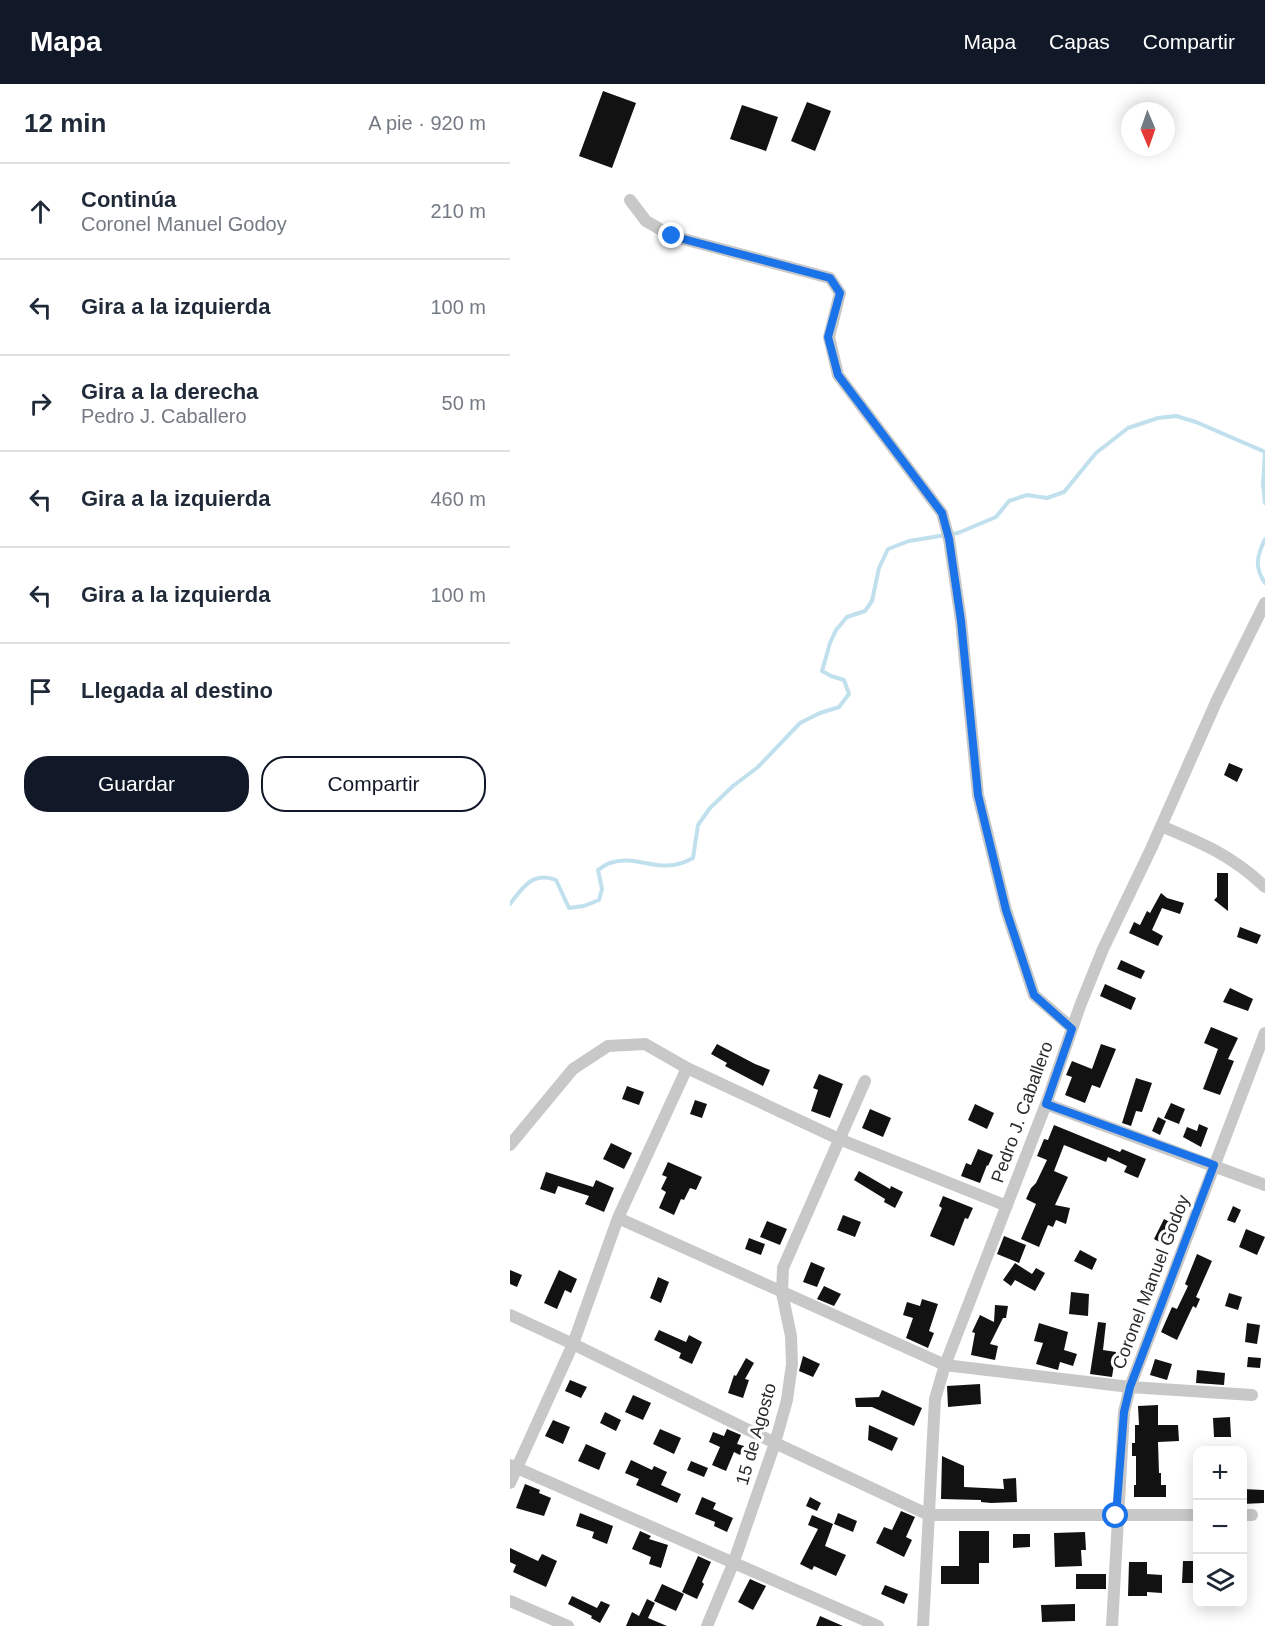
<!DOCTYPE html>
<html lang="es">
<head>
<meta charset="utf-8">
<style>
	:root { --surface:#fff; --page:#f6f6f7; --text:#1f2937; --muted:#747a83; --line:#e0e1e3; --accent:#111827 }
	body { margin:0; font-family:Helvetica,sans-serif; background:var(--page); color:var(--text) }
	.controls { position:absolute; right:18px; bottom:18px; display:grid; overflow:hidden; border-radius:12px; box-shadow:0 3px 15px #0003 }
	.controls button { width:54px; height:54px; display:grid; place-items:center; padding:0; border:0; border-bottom:2px solid var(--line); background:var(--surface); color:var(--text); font:30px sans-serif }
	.compass { position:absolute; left:611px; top:18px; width:54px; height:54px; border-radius:50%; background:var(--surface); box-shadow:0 3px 15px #0003; rotate:178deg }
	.stop { position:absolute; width:18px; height:18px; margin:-14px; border:4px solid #1a73e8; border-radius:50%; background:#fff }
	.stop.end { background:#1a73e8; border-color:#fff; box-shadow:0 2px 6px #0008 }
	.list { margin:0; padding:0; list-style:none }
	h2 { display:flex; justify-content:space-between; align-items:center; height:78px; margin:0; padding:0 24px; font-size:26px }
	h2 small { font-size:20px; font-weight:400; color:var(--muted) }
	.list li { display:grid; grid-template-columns:39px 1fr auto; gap:18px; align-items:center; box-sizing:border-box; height:96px; padding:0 24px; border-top:2px solid var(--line) }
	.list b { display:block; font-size:22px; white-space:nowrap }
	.list p { margin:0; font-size:20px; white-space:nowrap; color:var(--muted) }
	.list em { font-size:20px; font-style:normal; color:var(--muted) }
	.actions { display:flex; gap:12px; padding:18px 24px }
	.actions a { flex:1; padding:14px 0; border:2px solid var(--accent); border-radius:24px; text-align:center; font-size:21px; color:var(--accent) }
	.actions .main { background:var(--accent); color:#fff }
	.icon { flex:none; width:33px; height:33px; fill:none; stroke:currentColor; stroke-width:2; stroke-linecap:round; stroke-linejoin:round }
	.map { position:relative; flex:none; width:755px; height:1542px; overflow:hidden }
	header { display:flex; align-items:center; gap:36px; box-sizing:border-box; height:84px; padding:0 30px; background:var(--accent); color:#fff }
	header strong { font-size:28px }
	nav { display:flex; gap:33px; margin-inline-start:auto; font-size:21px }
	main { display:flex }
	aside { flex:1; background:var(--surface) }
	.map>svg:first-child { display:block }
</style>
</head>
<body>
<header>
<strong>Mapa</strong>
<nav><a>Mapa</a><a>Capas</a><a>Compartir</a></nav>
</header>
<main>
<aside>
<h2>12 min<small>A pie · 920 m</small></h2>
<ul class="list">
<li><svg class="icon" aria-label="ahead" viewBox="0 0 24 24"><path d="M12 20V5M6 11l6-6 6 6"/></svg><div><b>Continúa</b><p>Coronel Manuel Godoy</p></div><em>210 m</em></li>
<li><svg class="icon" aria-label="left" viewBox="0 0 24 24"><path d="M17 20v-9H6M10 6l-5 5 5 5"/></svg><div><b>Gira a la izquierda</b></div><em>100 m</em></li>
<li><svg class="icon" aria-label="right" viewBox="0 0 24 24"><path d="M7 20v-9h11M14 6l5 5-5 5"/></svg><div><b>Gira a la derecha</b><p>Pedro J. Caballero</p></div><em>50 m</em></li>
<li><svg class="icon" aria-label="left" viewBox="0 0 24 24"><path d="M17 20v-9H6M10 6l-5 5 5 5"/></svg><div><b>Gira a la izquierda</b></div><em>460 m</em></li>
<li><svg class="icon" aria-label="left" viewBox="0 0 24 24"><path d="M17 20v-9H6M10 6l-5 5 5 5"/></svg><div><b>Gira a la izquierda</b></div><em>100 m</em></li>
<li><svg class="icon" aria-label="arrive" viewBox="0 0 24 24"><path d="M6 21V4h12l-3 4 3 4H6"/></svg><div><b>Llegada al destino</b></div></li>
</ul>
<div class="actions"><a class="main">Guardar</a><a>Compartir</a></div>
</aside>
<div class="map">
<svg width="755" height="1542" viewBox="0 0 755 1542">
	<rect width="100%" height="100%" fill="#fff"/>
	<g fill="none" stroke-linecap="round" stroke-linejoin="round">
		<!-- stream -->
		<path stroke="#c1e0ed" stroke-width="4" d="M755,368L753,400L755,419
			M755,455C747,472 744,483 755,499
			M0,820C13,803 23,787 46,796L59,824L74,822L89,816L92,805L88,786C91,784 96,780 100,779C128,769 150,793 183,774L188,741L200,724L223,702L248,683L290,639L310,629L329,623L339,610L334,596L321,592L312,587L320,559L326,546L337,533L355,527L362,517L369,484L378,465L399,457L448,449L486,433L499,417L517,411L537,414L554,408L586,369L618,344L648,334L666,332L686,338L755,368"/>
	</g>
	<!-- building -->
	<path fill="#121212" d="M93,7L126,19L102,84L69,72Z
		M297,18L321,27L305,67L281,57Z
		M232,21L268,33L256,67L220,55Z
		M719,679L733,685L727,698L714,691Z
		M707,789H718V827L704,816L707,813Z
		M651,809L657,814L674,819L670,830L652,824L642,846L653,852L648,862L619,849L624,838L630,841L637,827L640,829Z
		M730,843L751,851L747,860L727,853Z
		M611,876L635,887L631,895L607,885Z
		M595,900L626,914L621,926L590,912Z
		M720,904L743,915L738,927L713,918Z
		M701,943L728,954L718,975L724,977L710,1011L693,1005L708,965L694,959Z
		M207,960L245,980L260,986L253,1002L215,982L217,979L201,970Z
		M591,960L606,965L590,1004L582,1001L575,1019L555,1011L562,993L556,991L562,977L582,985Z
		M309,990L333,1000L320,1034L301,1027L308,1006L303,1004Z
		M626,994L642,999L632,1028L626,1027L621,1042L612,1039Z
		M117,1002L134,1008L129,1021L112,1015Z
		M185,1016L197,1020L192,1034L180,1030Z
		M661,1019L675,1025L669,1040L654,1034Z
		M465,1020L484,1029L477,1045L458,1036Z
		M360,1025L381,1034L373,1053L352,1044Z
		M648,1033L656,1037L650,1051L642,1047Z
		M689,1040L698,1044L691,1063L673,1053L677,1043L687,1047Z
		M544,1041L610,1068L612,1065L636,1075L628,1094L614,1088L617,1082L598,1073L596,1078L554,1061L544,1087L558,1093L545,1121L560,1124L556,1140L546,1136L543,1143L538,1141L529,1163L511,1155L526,1120L516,1115L521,1104L526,1099L537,1076L527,1072L534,1055L538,1056Z
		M101,1059L122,1069L114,1085L93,1075Z
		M468,1065L483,1071L478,1082L477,1081L470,1099L451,1092L456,1079L461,1081Z
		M158,1078L192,1093L186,1106L180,1104L174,1116L171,1115L164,1131L149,1124L156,1108L151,1105L157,1093L152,1091Z
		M349,1087L380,1105L381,1102L393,1108L385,1124L374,1118L375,1115L344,1096Z
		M36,1088L83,1103L86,1096L104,1104L94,1128L75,1120L79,1112L48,1102L45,1110L30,1105Z
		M433,1112L463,1124L458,1135L455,1134L444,1162L420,1152L432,1124L429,1122Z
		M723,1122L731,1126L725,1139L717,1136Z
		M333,1131L351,1138L345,1153L327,1146Z
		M654,1135L665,1141L655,1161L644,1155Z
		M257,1137L277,1145L270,1161L250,1153Z
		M736,1145L755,1153L747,1171L729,1163Z
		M494,1152L516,1161L509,1179L487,1170Z
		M239,1154L255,1160L251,1171L235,1165Z
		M570,1166L587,1175L582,1186L564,1177Z
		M687,1170L702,1177L686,1213L690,1215L686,1224L683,1222L667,1256L651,1248L662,1223L667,1225L678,1202L675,1200Z
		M301,1178L315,1184L307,1203L293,1198Z
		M505,1179L522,1190L526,1184L535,1189L525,1207L505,1196L501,1202L493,1196Z
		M0,1186L12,1191L7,1203L0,1200Z
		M49,1186L67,1195L61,1209L55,1206L47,1225L34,1219Z
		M148,1193L159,1198L151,1219L140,1214Z
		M314,1202L331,1210L324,1222L307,1215Z
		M561,1208L579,1210L578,1232L559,1230Z
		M719,1209L732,1213L728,1226L715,1222Z
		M412,1215L428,1220L419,1247L424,1249L418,1264L396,1254L403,1234L393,1231L397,1218L410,1222Z
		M485,1221L498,1222L496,1234H493L480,1260L488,1262L485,1276L461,1271L465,1249L462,1248L470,1231L484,1238Z
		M588,1238L596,1239L593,1266L606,1268L602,1293L580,1290Z
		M529,1239L558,1248L554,1266L567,1270L563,1282L550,1278L548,1286L526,1280L533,1259L524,1257Z
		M737,1239L750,1241L747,1260L735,1258Z
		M149,1246L176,1258L179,1251L192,1258L182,1280L169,1274L171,1269L144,1256Z
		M293,1272L310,1280L303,1293L289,1287Z
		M738,1273L751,1274L750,1284L737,1283Z
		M236,1274L244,1279L235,1295L239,1296L233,1314L218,1309L224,1291L226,1292Z
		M645,1275L662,1280L657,1296L640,1291Z
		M687,1286L715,1289L714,1301L686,1299Z
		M60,1296L77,1303L71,1314L55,1307Z
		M470,1300L471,1320L438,1323L437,1302Z
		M372,1306L412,1324L404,1342L362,1323H346L345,1314L369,1313Z
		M123,1311L141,1319L133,1336L115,1328Z
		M648,1321V1341H668L669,1357L648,1358L649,1389H651V1401H656V1413H624V1401H626V1372H622V1359H625V1341H629L628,1322Z
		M95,1328L111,1336L106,1347L90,1339Z
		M720,1333L721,1353H704L703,1334Z
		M43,1336L60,1343L53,1360L35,1352Z
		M359,1341L388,1354L382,1367L358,1356Z
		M150,1345L171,1354L164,1370L143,1360Z
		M217,1345L231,1351L227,1360L234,1362L230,1371L224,1368L216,1387L202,1381L210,1363L199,1358L203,1348L214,1352Z
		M76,1360L96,1369L89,1386L68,1377Z
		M432,1372L454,1382V1403L494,1405L493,1395L506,1394L507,1418L481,1419L471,1418V1416L431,1415Z
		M121,1376L142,1386L144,1382L157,1388L151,1401L171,1410L167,1419L126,1401L129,1395L115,1389Z
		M181,1377L198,1384L194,1393L177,1386Z
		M15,1400L30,1406L29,1409L41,1414L34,1432L6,1424Z
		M732,1405L754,1406V1419L732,1420Z
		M192,1413L206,1419L203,1425L223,1434L217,1448L204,1442L205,1438L185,1430Z
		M300,1413L311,1419L307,1427L296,1422Z
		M391,1427L405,1433L396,1453L402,1456L394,1473L366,1459L374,1443L382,1446Z
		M70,1429L103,1442L97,1460L82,1454L84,1448L66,1442Z
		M328,1429L347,1437L343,1448L324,1440Z
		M302,1431L323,1440L315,1462L336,1471L326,1492L304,1482L302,1486L290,1480L308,1445L298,1441Z
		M130,1447L141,1452L139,1455L158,1461L151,1484L139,1480L141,1473L122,1465Z
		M449,1447H479V1479H469V1500H431V1482H449Z
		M575,1448L576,1466H571L572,1482L545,1483L544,1449Z
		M503,1450H520V1463L503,1464Z
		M0,1464L28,1477L32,1470L47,1477L36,1503L3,1488L6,1481L0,1478Z
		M188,1472L201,1478L192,1498L194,1500L187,1515L172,1508Z
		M673,1477H687V1490L683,1489V1499H672Z
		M619,1478H637V1490L652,1491V1509L637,1508V1512H618Z
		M566,1490H596V1505H566Z
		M240,1495L256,1502L243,1526L228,1518Z
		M152,1500L174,1510L166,1527L144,1517Z
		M375,1501L398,1510L394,1520L371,1510Z
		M62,1512L87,1524L91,1517L100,1521L90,1539L81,1534L82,1532L58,1520Z
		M137,1515L145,1519L138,1534L157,1542H116L122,1528L129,1532Z
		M565,1520V1537L532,1538L531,1521Z
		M310,1532L333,1542H306Z"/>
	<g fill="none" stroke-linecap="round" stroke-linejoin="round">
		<!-- minor -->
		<path stroke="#c8c8c8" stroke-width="12" d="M120,116L136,137L162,152L320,194L330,209L319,253L328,291L432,429L439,455L451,537L468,711L496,826L524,911L562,944
			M651,742C692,759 723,772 755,803
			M177,984L108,1134L435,1281L620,1303L742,1311
			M536,1020L755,1101
			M0,1061L63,985L98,962L135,960L177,984L329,1055L497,1122
			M0,1231L63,1260L265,1359L419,1431H688
			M0,1381L368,1542
			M0,1399L63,1260L108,1134
			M732,1431H742
			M0,1517L58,1542
			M197,1542L223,1480L265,1359L277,1316L282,1280L281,1252L272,1209L273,1184L355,997
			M413,1542L425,1315L435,1281L536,1020L570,922L593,865L641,765L707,616L755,519
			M602,1542L614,1328L620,1303L755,949"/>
	</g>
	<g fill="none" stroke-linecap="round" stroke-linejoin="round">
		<!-- route -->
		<path stroke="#1a73e8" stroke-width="8" d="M162,152L320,194L330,209L318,253L328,291L432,429L439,455L451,537L468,711L496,826L524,911L562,945L536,1020L704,1081L620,1303L614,1328L606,1432"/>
	</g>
	<g text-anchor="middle" stroke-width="6" stroke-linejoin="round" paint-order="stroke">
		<!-- street labels -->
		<g font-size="18" fill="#2b2b2b" stroke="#fff">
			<text transform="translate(512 1028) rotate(-70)" y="6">Pedro J. Caballero</text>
			<text transform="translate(641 1198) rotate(-69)" y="6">Coronel Manuel Godoy</text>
			<text transform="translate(246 1350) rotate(-74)" y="6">15 de Agosto</text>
		</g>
	</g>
</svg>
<div class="controls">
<button>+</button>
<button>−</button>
<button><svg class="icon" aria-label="layers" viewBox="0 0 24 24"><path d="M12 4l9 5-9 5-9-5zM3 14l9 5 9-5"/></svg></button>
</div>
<svg class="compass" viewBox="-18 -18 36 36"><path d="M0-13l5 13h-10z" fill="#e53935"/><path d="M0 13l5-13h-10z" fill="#747a83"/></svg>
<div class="stop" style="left:606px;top:1432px"></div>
<div class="stop end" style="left:162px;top:152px"></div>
</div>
</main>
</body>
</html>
